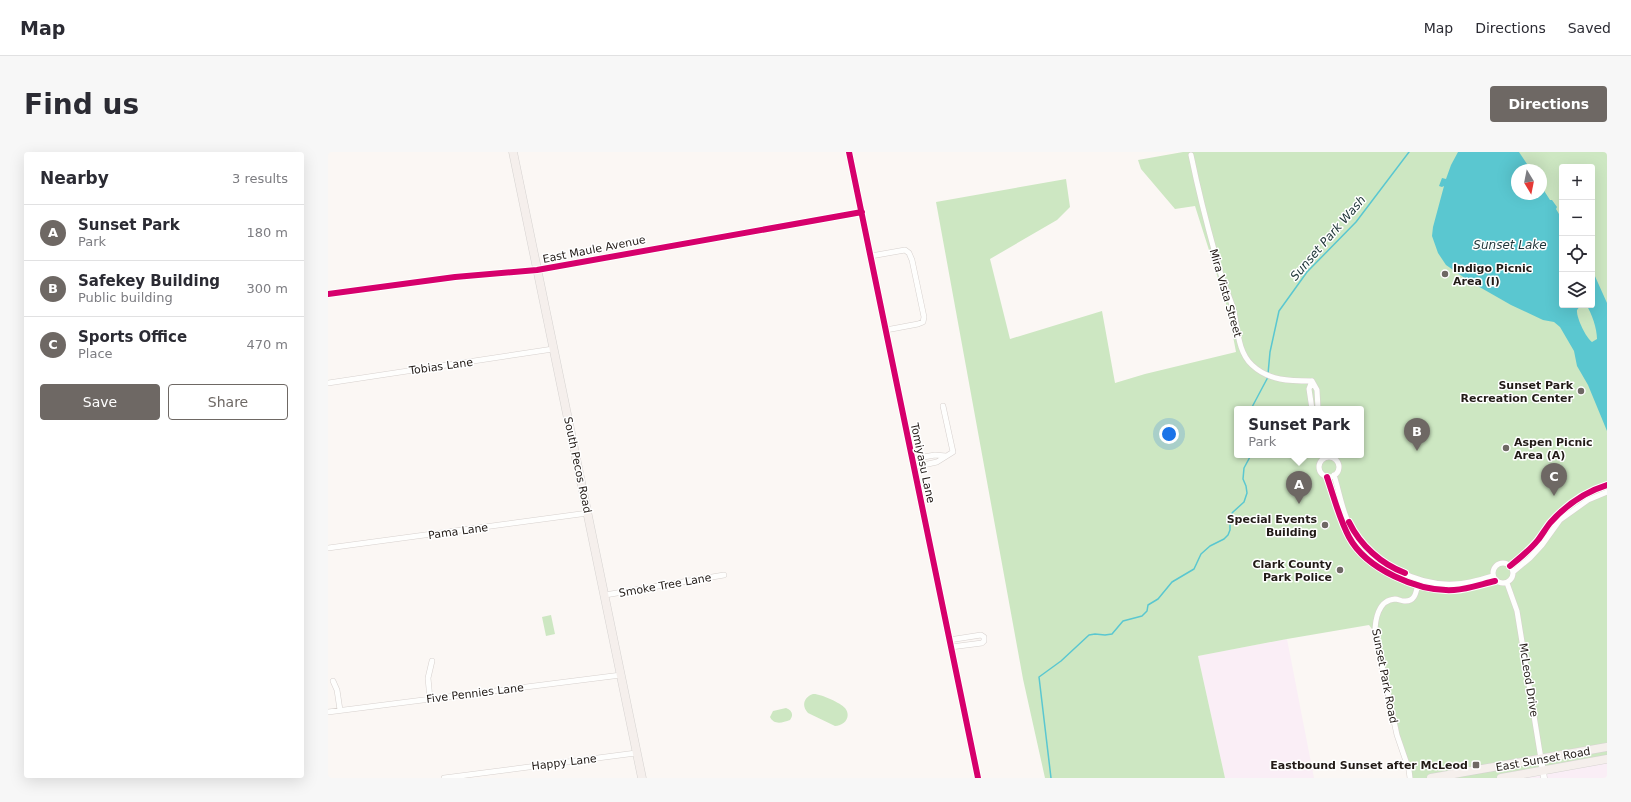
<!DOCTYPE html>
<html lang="en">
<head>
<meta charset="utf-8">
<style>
	:root { --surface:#fff; --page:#f7f7f7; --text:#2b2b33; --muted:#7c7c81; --line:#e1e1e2; --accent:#6e6864 }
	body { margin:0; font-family:"DejaVu Sans",sans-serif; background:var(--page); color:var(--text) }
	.controls { position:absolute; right:12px; top:12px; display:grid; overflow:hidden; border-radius:4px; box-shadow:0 4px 16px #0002 }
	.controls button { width:36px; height:36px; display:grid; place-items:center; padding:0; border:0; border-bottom:1px solid var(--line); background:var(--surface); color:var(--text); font:20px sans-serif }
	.compass { position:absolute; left:1183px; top:12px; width:36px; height:36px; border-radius:50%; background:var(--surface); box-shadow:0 4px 16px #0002; rotate:170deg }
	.you { position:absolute; left:841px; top:282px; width:14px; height:14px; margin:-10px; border:3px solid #fff; border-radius:50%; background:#1a73e8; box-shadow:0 0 0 6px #1a73e833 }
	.badge { display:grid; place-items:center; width:26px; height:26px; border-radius:50%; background:var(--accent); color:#fff; font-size:13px; font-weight:700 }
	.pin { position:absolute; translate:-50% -33px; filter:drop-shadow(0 1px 2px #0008) }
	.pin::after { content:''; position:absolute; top:21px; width:14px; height:12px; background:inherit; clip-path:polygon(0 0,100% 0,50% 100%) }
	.popup { position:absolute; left:906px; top:254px; width:130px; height:52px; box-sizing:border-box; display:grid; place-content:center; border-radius:4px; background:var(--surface); filter:drop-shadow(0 1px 3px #0005); font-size:13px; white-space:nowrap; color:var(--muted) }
	.popup b { font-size:15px; color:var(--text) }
	.popup::after { content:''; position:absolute; left:50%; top:100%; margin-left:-8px; border:8px solid transparent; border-top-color:var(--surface) }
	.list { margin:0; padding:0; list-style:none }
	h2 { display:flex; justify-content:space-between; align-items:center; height:52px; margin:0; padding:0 16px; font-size:17px }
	h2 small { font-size:13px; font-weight:400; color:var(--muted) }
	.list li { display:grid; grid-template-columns:26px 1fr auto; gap:12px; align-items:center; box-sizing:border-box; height:56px; padding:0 16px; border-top:1px solid var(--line) }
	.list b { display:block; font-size:15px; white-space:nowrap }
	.list p { margin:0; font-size:13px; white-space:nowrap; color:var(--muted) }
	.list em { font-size:13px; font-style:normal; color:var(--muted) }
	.actions { display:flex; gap:8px; padding:12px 16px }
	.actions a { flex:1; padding:9px 0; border:1px solid var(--accent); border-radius:4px; text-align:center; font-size:14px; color:var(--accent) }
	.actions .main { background:var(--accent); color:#fff }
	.icon { flex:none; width:22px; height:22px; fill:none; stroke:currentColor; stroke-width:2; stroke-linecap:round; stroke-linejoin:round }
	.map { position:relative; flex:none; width:1279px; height:626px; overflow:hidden; border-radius:4px }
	header { display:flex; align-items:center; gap:24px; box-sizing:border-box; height:56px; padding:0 20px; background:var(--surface); border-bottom:1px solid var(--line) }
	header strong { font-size:19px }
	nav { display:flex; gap:22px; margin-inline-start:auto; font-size:14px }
	.intro { display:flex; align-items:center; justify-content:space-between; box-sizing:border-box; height:96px; padding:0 24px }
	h1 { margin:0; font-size:28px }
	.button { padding:10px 18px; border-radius:4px; background:var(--accent); color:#fff; font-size:14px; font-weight:700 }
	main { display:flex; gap:24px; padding:0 24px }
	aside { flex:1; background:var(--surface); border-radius:4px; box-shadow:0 4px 16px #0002 }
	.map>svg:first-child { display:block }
</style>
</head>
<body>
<header>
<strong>Map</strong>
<nav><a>Map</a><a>Directions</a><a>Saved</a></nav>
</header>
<div class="intro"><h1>Find us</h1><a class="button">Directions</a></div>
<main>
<aside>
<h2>Nearby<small>3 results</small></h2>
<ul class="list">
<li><span class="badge">A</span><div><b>Sunset Park</b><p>Park</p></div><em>180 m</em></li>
<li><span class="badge">B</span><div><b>Safekey Building</b><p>Public building</p></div><em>300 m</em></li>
<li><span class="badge">C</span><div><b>Sports Office</b><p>Place</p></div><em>470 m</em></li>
</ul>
<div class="actions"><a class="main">Save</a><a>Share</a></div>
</aside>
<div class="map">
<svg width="1279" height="626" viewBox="0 0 1279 626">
	<rect width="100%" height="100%" fill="#fbf7f4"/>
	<!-- commercial -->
	<path fill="#faeef6" d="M959,487L986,626H897L870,504Z
		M1279,607V626H1173Z"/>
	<!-- green -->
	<path fill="#cde7c2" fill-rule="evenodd" d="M855,0H1279V607L1173,626H1083L1073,596L1047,481L1041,473L959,487L870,504L897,626H717L695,527L608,50L738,27L742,55L729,68L662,107L682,187L774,159L787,231L817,222L908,200L900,158L867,54L847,57L813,17L810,8ZM1234,15H1264V153H1234ZM1189,18H1213V42H1189ZM909,257H1033V303H909Z
		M223,463L227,482L218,484L214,465Z
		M485,542C491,541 513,551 517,556C524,565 516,574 507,574L480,561C473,554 476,545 485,542Z
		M458,556C464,558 466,563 462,568C454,571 446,573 442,565L445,559Z"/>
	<!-- water -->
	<path fill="#5ac7d0" d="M1130,0H1191L1203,18H1189V42H1213V34L1222,48H1224L1229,55L1228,57L1234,67V153H1253L1249,158C1248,165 1258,186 1264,190L1269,187C1269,177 1264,161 1258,153H1264V117L1266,122L1279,151V279L1260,233L1249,214L1246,199L1232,175L1226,170L1215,168L1183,153L1141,129L1118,113L1110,101L1104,84L1105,75L1116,34L1114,35L1111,34L1114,26L1118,27L1123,13Z"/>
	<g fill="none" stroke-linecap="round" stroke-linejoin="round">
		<!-- stream -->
		<path stroke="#5ac7d0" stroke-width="1.5" d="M940,222L942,200L951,159L979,120L1028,70L1081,0
			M923,257L940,225
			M723,626L711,525L733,509L761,483L767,482L777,483L784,482L795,469L814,464L819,459L820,453L830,447L844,430L866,417L873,402L882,394L896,387L900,383L902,378V364L905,360L916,350L919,341L918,334L915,327L916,316L923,303"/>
		<!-- minor casing -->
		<g stroke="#d7d1ce" stroke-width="6">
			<path id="minor" d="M521,0L650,626
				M863,3C871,42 881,81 892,119C895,131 901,143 905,156C910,175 909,199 924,213C941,229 962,229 984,229
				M543,104L577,98L581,101L584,108L596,165L595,170L590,172L558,178
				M0,142L127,125L209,118L534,60
				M984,229L989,238L990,257
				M0,231L225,197
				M984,257L981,237L984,229
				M991 315a10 10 0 1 1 20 0a10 10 0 1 1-20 0Z
				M584,307L607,303L618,304
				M586,315L609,310L625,300L615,254
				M1006,323C1012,342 1015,364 1026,381C1046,411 1089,434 1126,432C1139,432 1152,428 1165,424
				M999,325C1006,345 1011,366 1021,385C1038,417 1090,440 1126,438C1140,437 1154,432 1167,429
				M0,396L260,361
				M1165 421a10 10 0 1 1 20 0a10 10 0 1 1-20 0Z
				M1182,414C1192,406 1202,398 1210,388C1214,383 1218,376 1222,371C1238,353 1256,340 1279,333
				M1185,420L1202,406L1214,393L1232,368L1260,348L1279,340
				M1179,431L1189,459L1213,607
				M277,443L396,423
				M621,488L653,483L656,485V489L654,491L623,495
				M5,529L9,538L12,558
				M102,547L100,526L104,509
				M0,560L293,523
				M116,626L308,601
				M1082,626L1081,618L1069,583L1047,481C1047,468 1050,448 1067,447C1070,447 1073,449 1076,449C1087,450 1088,441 1090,432"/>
		</g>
		<!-- tertiary casing -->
		<g stroke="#d7d1ce" stroke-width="7">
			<path id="tertiary" d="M1213,607L1216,626"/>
		</g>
		<!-- primary casing -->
		<g stroke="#d6d3d1" stroke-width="9">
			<path id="primary" d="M185,0L314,626
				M1103,626L1279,595
				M1173,626L1279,607"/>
		</g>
		<!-- minor -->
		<use href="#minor" stroke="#fefefd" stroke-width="5"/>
		<!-- tertiary -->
		<use href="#tertiary" stroke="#fefefd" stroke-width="6"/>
		<!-- primary -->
		<use href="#primary" stroke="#f5efec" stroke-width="8"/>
		<!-- cycleway casing -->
		<g stroke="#fff" stroke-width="8">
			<path id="cycleway" d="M521,0L650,626
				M0,142L127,125L209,118L534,60
				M999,325C1006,345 1011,366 1021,385C1038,417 1090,440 1126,438C1140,437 1154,432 1167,429
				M1021,370C1032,393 1053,412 1077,421
				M1182,414C1192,406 1202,398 1210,388C1214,383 1218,376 1222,371C1238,353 1256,340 1279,333"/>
		</g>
		<!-- cycleway -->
		<use href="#cycleway" stroke="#d6006c" stroke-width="6"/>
	</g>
	<!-- markers -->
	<g fill="#6e6864" stroke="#fff" stroke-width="1.5">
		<circle cx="1117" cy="122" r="4"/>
		<circle cx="1253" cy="239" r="4"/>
		<circle cx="1178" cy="296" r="4"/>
		<circle cx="997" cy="373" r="4"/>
		<circle cx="1012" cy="418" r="4"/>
		<rect x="1144" y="609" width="8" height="8" rx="2"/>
	</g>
	<g text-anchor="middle" stroke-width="3" stroke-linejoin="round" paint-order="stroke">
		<!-- street labels -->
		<g font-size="11" fill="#221b17" stroke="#fff">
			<text transform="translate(266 97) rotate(-11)" y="4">East Maule Avenue</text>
			<text transform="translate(898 141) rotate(74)" y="4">Mira Vista Street</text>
			<text transform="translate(113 214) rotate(-8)" y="4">Tobias Lane</text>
			<text transform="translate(595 311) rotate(78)" y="4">Tomiyasu Lane</text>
			<text transform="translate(250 313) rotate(78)" y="4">South Pecos Road</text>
			<text transform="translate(130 379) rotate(-8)" y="4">Pama Lane</text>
			<text transform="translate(337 433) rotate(-10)" y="4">Smoke Tree Lane</text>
			<text transform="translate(1057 524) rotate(79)" y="4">Sunset Park Road</text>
			<text transform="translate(1201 528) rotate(81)" y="4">McLeod Drive</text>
			<text transform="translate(147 541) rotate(-7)" y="4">Five Pennies Lane</text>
			<text transform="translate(1215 607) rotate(-10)" y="4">East Sunset Road</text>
			<text transform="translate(236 610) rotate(-7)" y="4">Happy Lane</text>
		</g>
		<!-- poi labels -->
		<g font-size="11" font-weight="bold" fill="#221b17" stroke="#fff" text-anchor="end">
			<text x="1125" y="120" text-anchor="start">Indigo Picnic<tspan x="1125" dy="13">Area (I)</tspan></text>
			<text x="1245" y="237">Sunset Park<tspan x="1245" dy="13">Recreation Center</tspan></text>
			<text x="1186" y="294" text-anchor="start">Aspen Picnic<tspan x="1186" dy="13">Area (A)</tspan></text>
			<text x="989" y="371">Special Events<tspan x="989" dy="13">Building</tspan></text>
			<text x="1004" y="416">Clark County<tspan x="1004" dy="13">Park Police</tspan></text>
			<text x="1140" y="617">Eastbound Sunset after McLeod</text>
		</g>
		<!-- water labels -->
		<g font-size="12" font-style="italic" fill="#1e3538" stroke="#fff">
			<text transform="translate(1000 86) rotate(-49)" y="4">Sunset Park Wash</text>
			<text x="1182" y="97">Sunset Lake</text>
		</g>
	</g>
</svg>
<div class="controls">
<button>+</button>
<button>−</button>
<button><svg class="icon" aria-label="locate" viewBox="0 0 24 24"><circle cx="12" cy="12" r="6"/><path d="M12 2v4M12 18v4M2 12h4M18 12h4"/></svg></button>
<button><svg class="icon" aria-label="layers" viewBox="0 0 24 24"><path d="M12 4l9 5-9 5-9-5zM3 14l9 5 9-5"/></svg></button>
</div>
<svg class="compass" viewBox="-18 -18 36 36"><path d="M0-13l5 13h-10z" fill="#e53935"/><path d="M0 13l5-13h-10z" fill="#7c7c81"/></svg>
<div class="you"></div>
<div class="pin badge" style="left:971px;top:352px">A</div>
<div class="popup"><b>Sunset Park</b>Park</div>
<div class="pin badge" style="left:1089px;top:299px">B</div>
<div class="pin badge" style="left:1226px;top:344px">C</div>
</div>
</main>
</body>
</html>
